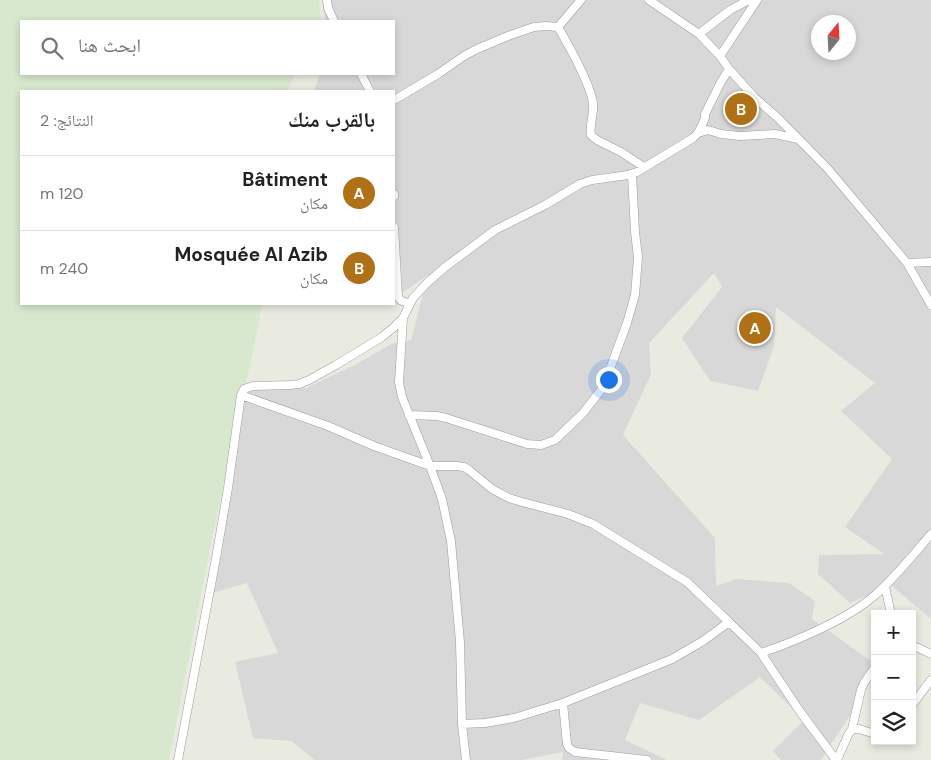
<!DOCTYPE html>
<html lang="ar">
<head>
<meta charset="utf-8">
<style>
	:root { --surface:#fff; --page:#f6f6f6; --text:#222; --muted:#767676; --line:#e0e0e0; --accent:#af7016 }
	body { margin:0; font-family:"DM Sans","Noto Naskh Arabic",sans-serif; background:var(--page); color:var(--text); direction:rtl }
	.controls { position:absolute; right:15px; bottom:15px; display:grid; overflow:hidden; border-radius:0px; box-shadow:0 2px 8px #0003 }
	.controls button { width:45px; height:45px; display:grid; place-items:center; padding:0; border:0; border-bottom:1px solid var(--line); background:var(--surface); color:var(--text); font:25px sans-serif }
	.compass { position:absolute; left:811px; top:15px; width:45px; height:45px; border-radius:50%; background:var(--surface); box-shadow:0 2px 8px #0003; rotate:18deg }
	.you { position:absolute; left:608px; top:379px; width:18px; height:18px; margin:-12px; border:4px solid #fff; border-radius:50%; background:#1a73e8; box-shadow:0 0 0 8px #1a73e833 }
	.badge { display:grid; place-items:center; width:32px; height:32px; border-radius:50%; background:var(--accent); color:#fff; font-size:16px; font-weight:700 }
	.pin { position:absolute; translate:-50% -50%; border:2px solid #fff; box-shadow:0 1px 5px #0006 }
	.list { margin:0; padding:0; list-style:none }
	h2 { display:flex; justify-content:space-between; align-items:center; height:65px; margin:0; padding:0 20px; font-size:21px }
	h2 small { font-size:16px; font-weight:400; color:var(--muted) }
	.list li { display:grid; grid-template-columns:32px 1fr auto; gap:15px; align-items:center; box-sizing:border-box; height:75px; padding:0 20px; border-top:1px solid var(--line) }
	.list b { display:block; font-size:19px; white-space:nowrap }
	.list p { margin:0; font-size:16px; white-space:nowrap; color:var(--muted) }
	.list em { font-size:16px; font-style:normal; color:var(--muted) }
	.icon { flex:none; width:28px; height:28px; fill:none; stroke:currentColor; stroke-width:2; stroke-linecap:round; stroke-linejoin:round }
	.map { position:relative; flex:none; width:931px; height:760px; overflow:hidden; direction:ltr }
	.search { position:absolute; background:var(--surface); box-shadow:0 2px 8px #0003; left:20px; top:20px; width:375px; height:55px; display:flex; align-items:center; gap:12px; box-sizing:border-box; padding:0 18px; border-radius:0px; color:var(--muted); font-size:19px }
	.panel { position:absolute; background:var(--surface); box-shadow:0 2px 8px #0003; left:20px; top:90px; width:375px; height:215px; border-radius:0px; direction:rtl }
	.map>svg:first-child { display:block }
</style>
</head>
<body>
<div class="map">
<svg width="931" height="760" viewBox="0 0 931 760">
	<rect width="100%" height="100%" fill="#e9ebe1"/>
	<!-- residential -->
	<path fill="#d9d8d8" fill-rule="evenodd" d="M322,0H931V619L891,585L850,603L818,574L819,555L884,554L845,527L892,459L841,411L875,383L776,307L774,346L758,391L710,381L682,338L722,287L714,273L649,343L651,374L623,435L715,538L716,586L737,579L789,583L815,601L812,619L875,664L852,712L821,760H781L773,751L804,720L760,677L699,720L640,703L625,740L667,760H562L563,752L522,760H315L291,741L253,738L235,662L278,653L247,583L209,594L246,390L277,387L306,388L355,365L391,344L411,340L428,275L402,293L401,261L396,253H394V91H314L320,74H394V21H325ZM818,22H848V52H818Z"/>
	<!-- farmland -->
	<path fill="#d7e8ce" d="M0,0H319L321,21H21V74H296L286,91H21V304H262L255,342L212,539L169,760H0Z"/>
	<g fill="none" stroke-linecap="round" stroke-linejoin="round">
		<!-- minor casing -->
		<g stroke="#9c9c9c" stroke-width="9">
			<path id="minor" d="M327,0L328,8L334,21
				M581,0L558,27C569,46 580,65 588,86C590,92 593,98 593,105C594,115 589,125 591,135L597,140L621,152L644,167
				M649,0L699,34
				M757,0L720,56L729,69L755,98L778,118L828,169L907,263L931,305
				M720,56L699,34L730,10L749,0
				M361,74L370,91
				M394,100L438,74L464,56L477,49L508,36L534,27L546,26L558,27
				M698,133L708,130L721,134L740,136L775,134L798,139
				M394,194V196
				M394,227L398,296C400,302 405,302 410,303
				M907,263L931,262
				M241,395L328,426L374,446L430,466L402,397L399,382L403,318
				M409,415L437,416L446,418L527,444L541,445L555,440L583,413L601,390L607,377L627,323L635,295L636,283L638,257L635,232L632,174
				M430,466H457L464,467L469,470L492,489L509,498L522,502L568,514L593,524L687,582L729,622L703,641L672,659L563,703L514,718L485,723L462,724L460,642L451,541L442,499Z
				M885,586L891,614
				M729,622L761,653C796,641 846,620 874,596C895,578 913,555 931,534
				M912,645L931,654
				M761,653L801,713L836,760
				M563,703L567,744L569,748L575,752L647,760
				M912,705L931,680
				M462,724L466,760
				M852,729L861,690L864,683L875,667
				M178,760L216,558L228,488L241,395L244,389L253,386L290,385L299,384L309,380L336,365L382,337L393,328L403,318L413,298L427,283L444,268L495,230L545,205L580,184L592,180L628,175L637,172L693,138L698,133L702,125L705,118V114L721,82L729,69
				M837,760L848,735L852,729H859L875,734"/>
		</g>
		<!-- minor -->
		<use href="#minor" stroke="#fff" stroke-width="8"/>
	</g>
</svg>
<div class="controls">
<button>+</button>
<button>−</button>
<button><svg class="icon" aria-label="layers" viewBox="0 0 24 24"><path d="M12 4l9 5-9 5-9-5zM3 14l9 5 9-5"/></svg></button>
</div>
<svg class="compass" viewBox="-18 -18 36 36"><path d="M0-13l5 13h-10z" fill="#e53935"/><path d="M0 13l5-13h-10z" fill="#767676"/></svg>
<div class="you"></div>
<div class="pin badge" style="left:755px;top:328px">A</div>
<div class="pin badge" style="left:741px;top:109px">B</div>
<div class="search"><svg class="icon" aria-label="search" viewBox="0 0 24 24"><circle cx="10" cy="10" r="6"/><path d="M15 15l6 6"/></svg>ابحث هنا</div>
<section class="panel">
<h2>بالقرب منك<small>النتائج: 2</small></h2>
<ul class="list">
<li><span class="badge">A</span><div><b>Bâtiment</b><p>مكان</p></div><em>120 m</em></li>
<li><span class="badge">B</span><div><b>Mosquée Al Azib</b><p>مكان</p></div><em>240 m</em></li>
</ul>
</section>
</div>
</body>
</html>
